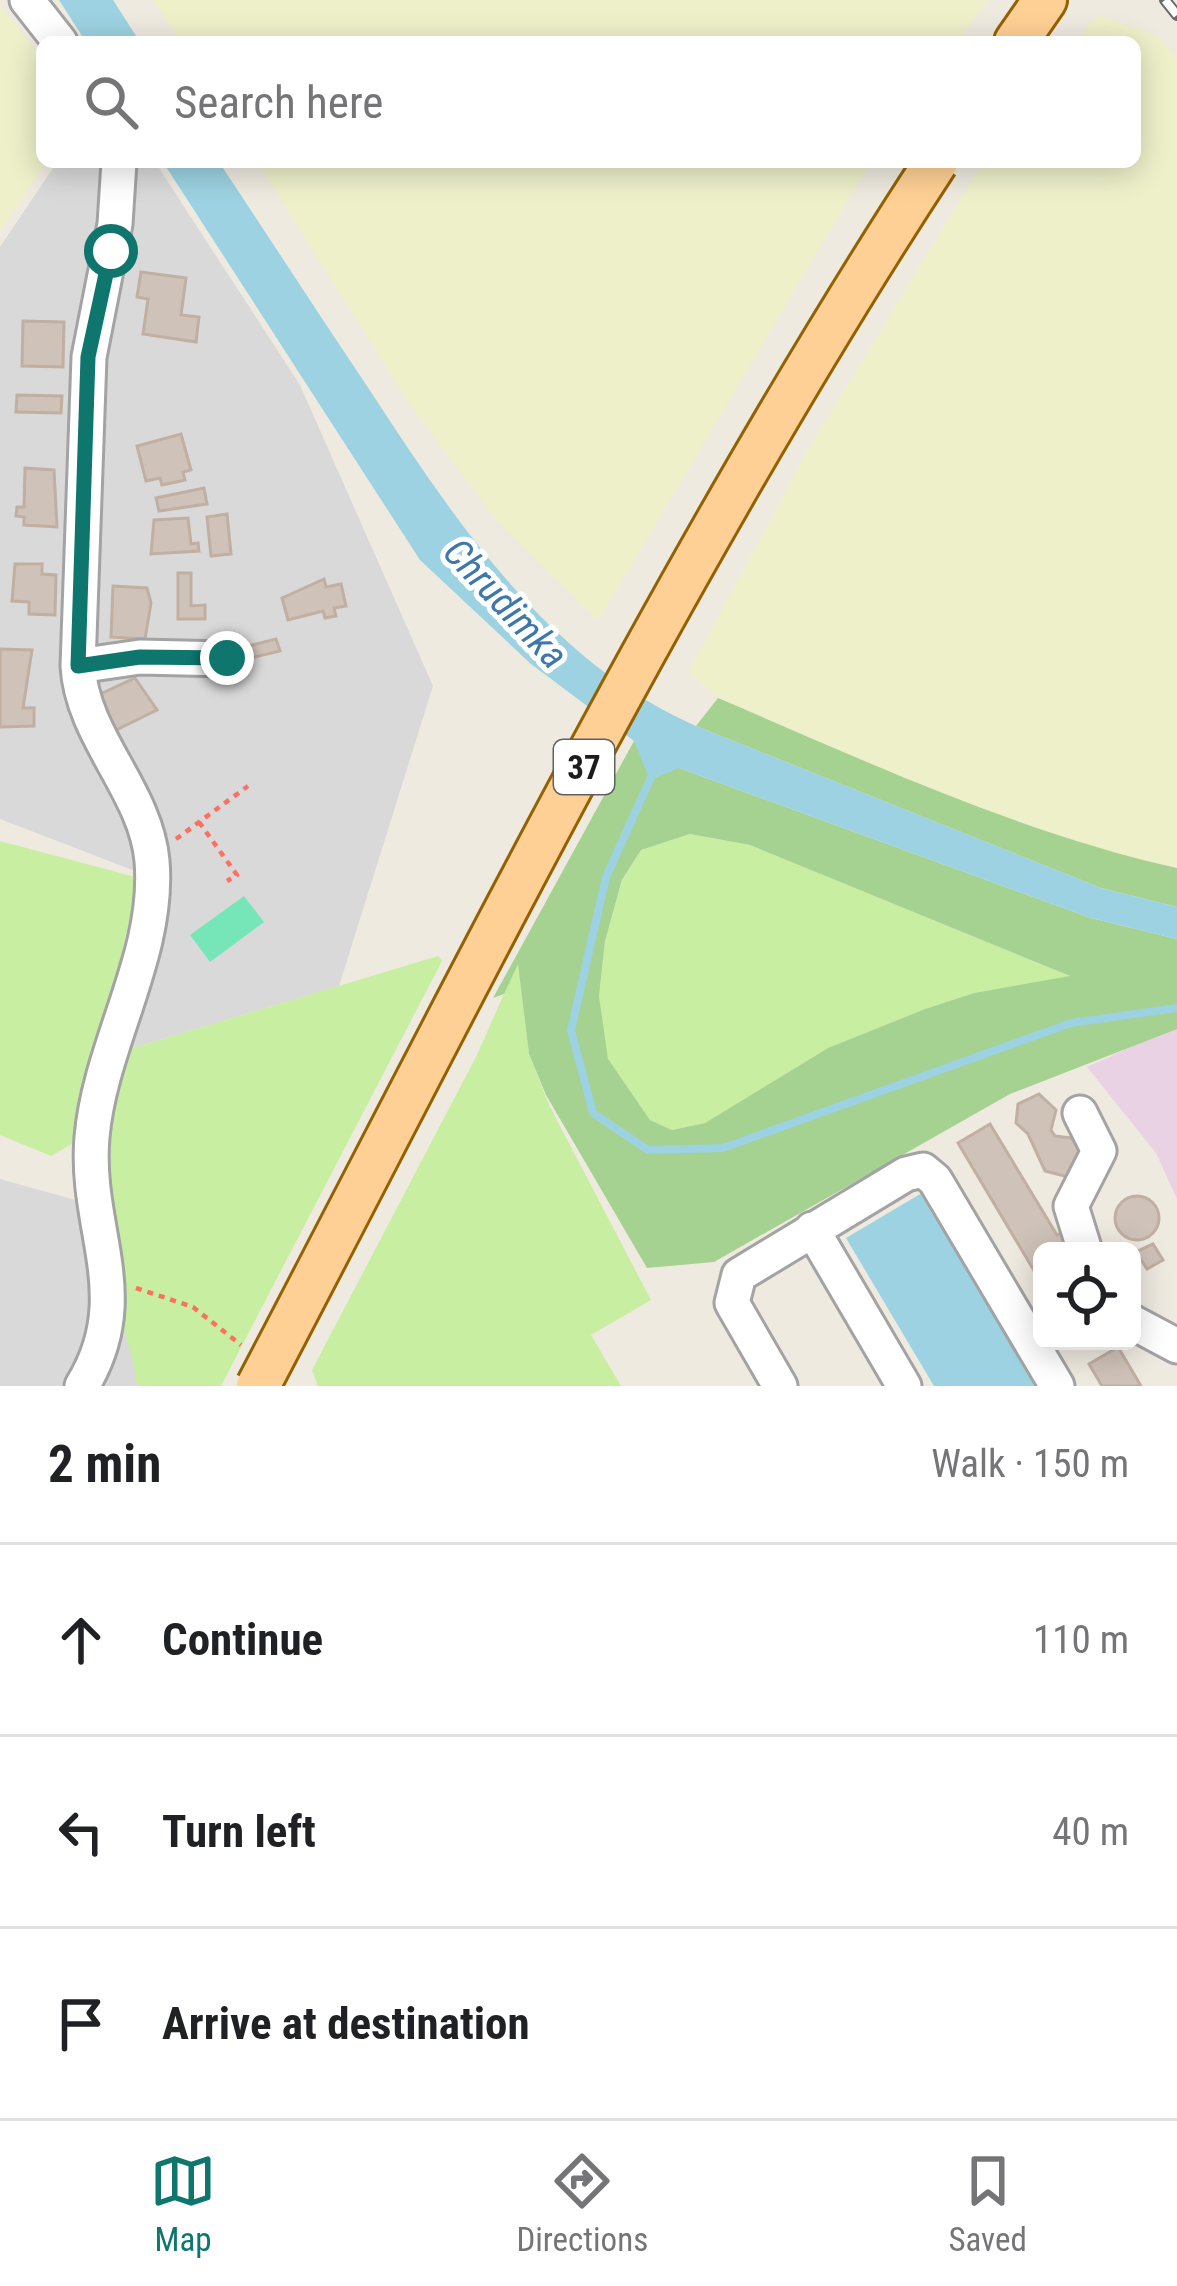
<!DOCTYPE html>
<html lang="en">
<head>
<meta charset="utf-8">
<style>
	:root { --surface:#fff; --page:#f2f2f2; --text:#202124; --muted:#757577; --line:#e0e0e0; --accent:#0f766e }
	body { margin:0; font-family:"Roboto Condensed",sans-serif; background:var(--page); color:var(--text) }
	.controls { position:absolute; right:36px; bottom:36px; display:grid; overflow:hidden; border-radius:18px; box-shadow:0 6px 30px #0003 }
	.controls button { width:108px; height:108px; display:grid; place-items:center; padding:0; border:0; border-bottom:3px solid var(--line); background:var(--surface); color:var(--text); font:60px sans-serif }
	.stop { position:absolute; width:36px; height:36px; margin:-27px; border:9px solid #0f766e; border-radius:50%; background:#fff }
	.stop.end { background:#0f766e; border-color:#fff; box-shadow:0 3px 12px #0008 }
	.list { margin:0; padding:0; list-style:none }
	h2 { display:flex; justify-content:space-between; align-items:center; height:156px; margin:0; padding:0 48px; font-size:51px }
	h2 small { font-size:39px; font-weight:400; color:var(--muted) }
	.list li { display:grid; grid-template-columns:78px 1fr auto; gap:36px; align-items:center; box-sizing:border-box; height:192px; padding:0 48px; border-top:3px solid var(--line) }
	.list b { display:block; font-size:45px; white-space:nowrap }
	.list em { font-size:39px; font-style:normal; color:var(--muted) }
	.icon { flex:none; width:66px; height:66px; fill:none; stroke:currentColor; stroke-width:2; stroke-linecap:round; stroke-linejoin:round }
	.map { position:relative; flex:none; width:1177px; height:1386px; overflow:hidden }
	.search { position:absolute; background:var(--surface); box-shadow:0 6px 30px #0003; left:36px; right:36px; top:36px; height:132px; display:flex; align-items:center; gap:30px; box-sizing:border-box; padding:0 42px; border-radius:18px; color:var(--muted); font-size:45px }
	.sheet { height:732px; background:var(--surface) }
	nav { display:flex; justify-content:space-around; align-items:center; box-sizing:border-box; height:168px; border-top:3px solid var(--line); background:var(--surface); font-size:33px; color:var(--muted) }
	nav a { display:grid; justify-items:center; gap:6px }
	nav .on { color:var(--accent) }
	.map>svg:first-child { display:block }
</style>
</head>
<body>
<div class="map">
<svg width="1177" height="1386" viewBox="0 0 1177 1386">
	<rect width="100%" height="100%" fill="#efeae0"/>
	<!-- residential -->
	<path fill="#dad9d9" d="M57,162H155L300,385L433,686L339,986L123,1051L118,1305L134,1346L137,1386H0V1179L79,1201L148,876L0,819V247Z"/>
	<!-- industrial -->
	<path fill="#e8d2e4" d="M1173,1028L1177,1029V1199L1156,1153L1087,1067Z"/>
	<!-- farmland -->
	<path fill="#edf0c9" d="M153,0H988L957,42H180Z
		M0,5L42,59L46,162L0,231Z
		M1098,15L1157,36L1177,57V868L1097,850L921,786L718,698L689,671L808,450L983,162H1135V42H1074Z
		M257,162H871L598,621L497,521L413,409Z"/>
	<!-- grass -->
	<path fill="#c8eea1" d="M690,834L750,845L1072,977L974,993L925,1009L828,1048L705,1123L672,1130L650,1120L607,1059L599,996L605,941L622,881L641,850Z
		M0,841L139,878L81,1129L75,1142L51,1156L0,1135Z
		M438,956L442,961L221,1386H137C134,1356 124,1333 117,1304C99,1218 108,1136 123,1051Z
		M518,962L529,1054L549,1105L651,1300L591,1335L621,1386H318L312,1370L477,1055Z"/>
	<!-- forest -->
	<path fill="#a5d291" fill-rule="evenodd" d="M718,698C868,762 1017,832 1177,868V907L1101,888L696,726Z
		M634,741L679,768L1091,918L1177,939V1029L1010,1094L714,1262L647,1268L546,1095L529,1054L518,964L504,994L493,998ZM690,834L750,845L1070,976L974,993L925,1009L828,1048L705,1123L672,1130L650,1120L608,1059L599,996L605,941L622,880L641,850Z"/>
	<!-- pitch -->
	<path fill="#76e6b9" d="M244,896L264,922L210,962L190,935Z"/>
	<!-- water -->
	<path fill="#9cd2e1" d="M59,0H113L140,42H86Z
		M163,162H219C268,236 316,310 365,383C452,516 545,660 696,726L1101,888L1177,907V939L1091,918L679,768L650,780L634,741L531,664L420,560Z
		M927,1190L1043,1386H934L846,1238Z"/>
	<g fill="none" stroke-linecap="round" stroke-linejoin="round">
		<!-- stream -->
		<path stroke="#9cd2e1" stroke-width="8" d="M653,773L606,877L571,1030L593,1113L648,1150L723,1148L1071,1023L1177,1008"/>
	</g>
	<!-- building -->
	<path fill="#cfc2b9" stroke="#c1afa2" stroke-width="3" d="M141,272L186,278L181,315L199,317L196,342L143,334L148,299L137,297Z
		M23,321L64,322L63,367L22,366Z
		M17,395L62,396L61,413L16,412Z
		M181,434L191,470L183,472L185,480L162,485L160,478L146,481L137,446Z
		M25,468L54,470L57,527L24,525V517L16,516L17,507H24Z
		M204,488L207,504L159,511L156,498Z
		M227,514L231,554L211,556L207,517Z
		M188,518L191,544L198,543L199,551L151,554L154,520Z
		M15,564H42V574L56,575L55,615L29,614V602L12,601Z
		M178,573H191V606L205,605V619H178Z
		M324,579L326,587L341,584L346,606L334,608L336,616L325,618L323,611L288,620L282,598Z
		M113,586L147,588L151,603L145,639L111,637Z
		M276,639L280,651L247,659L244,647Z
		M0,649L32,650L23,708H34V726L0,727Z
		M135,678L157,710L110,733L94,697Z
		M1039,1094L1056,1110L1051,1130L1055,1136L1071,1138L1082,1151L1068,1177L1045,1171L1028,1134L1016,1123L1018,1104Z
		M990,1124L1057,1235L1061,1233L1066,1242L1062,1245L1066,1251H1042V1284L958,1143Z
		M1115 1218a22 22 0 1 1 44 0a22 22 0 1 1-44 0Z
		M1153,1244L1163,1260L1147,1269L1136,1252Z
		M1118,1347L1141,1386H1102L1089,1364Z"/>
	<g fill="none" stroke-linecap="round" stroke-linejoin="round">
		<!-- minor casing -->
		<g stroke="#a3a3a3" stroke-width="39">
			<path id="minor" d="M27,0L60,42
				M78,666L140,657L227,659
				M1080,1113L1099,1151L1071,1206L1085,1251
				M812,1229L904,1386
				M1132,1322L1177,1346
				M82,1386C137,1297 84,1229 92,1137C100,1044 160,955 152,861C146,791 82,737 78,666L89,357L115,224L119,162
				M780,1386L732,1303L739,1275L906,1174L923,1170L935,1180L1057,1386"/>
		</g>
		<!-- major casing -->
		<g stroke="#946100" stroke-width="48">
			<path id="major" d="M1016,42L1045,0"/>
		</g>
		<!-- path -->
		<path stroke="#ff6f61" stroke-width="4.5" stroke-dasharray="6 6" stroke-linecap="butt" d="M199,822L237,875L227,881
			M176,839L248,786
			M136,1288L193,1307L241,1345"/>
		<!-- minor -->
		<use href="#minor" stroke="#fff" stroke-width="33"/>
		<!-- major -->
		<use href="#major" stroke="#ffd095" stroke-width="42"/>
		<!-- rail casing -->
		<g stroke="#6a6a6a" stroke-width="12">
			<path id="rail" d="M1165,0L1177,15"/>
		</g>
		<!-- rail -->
		<use href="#rail" stroke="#fff" stroke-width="8" stroke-dasharray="22" stroke-linecap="butt"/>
		<!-- major-bridge casing -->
		<g stroke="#946100" stroke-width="48" stroke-linecap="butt">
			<path id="major-bridge" d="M258,1386C474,974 681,552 936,162"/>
		</g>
		<!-- major-bridge -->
		<use href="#major-bridge" stroke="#ffd095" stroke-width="42"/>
	</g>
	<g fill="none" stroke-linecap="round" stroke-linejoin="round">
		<!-- route -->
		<path stroke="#0f766e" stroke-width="15" d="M111,251L88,357L78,666L140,657L227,658"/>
	</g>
	<g text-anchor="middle" stroke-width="10" stroke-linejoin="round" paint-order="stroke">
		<!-- shield labels -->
		<rect fill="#fff" stroke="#606060" stroke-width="3" x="554" y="740" width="60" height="54" rx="9"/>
		<g font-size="33" font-weight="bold" fill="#1c1c1c">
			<text x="584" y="779">37</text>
		</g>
		<!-- water labels -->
		<g font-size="39" font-style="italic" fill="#3f77ab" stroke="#fff">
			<text transform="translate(506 603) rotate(47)" y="14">Chrudimka</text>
		</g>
	</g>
</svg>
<div class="controls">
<button><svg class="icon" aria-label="locate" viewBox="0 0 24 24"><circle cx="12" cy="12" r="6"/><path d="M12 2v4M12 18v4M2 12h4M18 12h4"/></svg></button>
</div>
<div class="stop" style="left:111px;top:251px"></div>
<div class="stop end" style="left:227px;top:658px"></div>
<div class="search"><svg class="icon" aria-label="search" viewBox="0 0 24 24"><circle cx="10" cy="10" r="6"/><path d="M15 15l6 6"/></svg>Search here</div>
</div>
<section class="sheet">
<h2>2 min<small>Walk · 150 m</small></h2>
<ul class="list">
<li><svg class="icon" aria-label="ahead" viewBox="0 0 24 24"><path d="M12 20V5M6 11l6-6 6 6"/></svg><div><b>Continue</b></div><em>110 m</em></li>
<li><svg class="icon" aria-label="left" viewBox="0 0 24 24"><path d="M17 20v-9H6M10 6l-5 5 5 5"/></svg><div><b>Turn left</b></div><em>40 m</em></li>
<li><svg class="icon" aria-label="arrive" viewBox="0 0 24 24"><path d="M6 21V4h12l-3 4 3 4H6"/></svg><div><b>Arrive at destination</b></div></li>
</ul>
</section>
<nav>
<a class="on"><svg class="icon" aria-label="map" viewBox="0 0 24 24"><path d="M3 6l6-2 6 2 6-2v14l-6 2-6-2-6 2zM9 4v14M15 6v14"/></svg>Map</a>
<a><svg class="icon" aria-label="directions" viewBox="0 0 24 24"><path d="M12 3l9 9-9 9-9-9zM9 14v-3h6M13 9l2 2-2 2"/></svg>Directions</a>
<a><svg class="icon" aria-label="saved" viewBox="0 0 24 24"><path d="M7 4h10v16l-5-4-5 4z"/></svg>Saved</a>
</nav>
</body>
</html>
